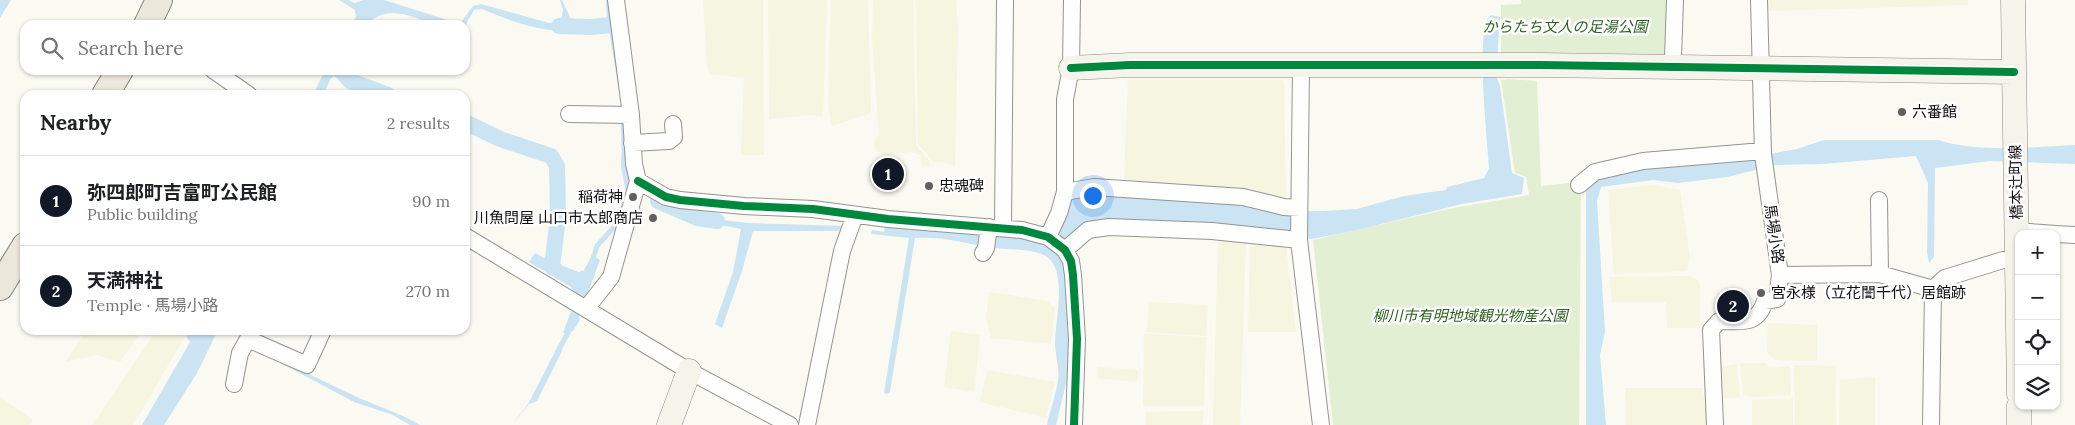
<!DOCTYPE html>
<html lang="en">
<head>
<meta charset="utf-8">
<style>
	:root { --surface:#fff; --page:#f6f6f6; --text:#202124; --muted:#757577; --line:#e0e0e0; --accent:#111827 }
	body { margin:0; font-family:Lora,"Noto Sans JP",serif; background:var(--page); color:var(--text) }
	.controls { position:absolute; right:15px; bottom:15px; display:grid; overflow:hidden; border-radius:10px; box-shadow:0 1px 4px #0004 }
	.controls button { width:45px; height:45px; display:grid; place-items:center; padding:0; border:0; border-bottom:1px solid var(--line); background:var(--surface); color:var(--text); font:25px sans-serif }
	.you { position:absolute; left:1092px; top:195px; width:18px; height:18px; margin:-12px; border:4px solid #fff; border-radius:50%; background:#1a73e8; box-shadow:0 0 0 8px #1a73e833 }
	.badge { display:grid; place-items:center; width:32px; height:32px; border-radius:50%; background:var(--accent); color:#fff; font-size:16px; font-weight:700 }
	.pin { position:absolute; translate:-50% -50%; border:2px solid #fff; box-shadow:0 1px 5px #0006 }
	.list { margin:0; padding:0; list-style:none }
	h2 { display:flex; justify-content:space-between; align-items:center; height:65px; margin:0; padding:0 20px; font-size:21px }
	h2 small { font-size:16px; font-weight:400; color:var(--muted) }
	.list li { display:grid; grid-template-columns:32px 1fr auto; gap:15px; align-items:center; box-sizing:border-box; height:90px; padding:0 20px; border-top:1px solid var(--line) }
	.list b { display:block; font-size:19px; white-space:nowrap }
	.list p { margin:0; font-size:16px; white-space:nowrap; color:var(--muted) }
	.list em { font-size:16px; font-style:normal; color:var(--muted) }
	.icon { flex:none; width:28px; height:28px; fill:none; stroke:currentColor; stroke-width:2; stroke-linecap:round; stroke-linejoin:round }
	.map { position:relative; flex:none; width:2075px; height:425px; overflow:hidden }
	.search { position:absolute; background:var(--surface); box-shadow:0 1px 4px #0004; left:20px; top:20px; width:450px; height:55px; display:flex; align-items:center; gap:12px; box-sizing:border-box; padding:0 18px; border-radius:15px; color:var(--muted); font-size:19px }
	.panel { position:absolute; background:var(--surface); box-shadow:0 1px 4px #0004; left:20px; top:90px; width:450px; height:245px; border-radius:15px }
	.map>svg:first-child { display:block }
</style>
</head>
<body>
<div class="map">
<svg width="2075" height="425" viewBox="0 0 2075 425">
	<rect width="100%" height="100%" fill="#faf9f2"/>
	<!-- farmland -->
	<path fill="#f6f5e0" d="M703,0H763L764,155H741L744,78L711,74L707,67Z
		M768,0H827L823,117L811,115L769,119Z
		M831,0H868L871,113L832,126L828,107Z
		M873,0H913L916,145L929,161L930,166L923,168L920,155L911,152L884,155L876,150L874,142L879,134L872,39Z
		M916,0H956L958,29L955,167L942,162H934L918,144Z
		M1766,0H1968V5L1767,11Z
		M1128,80H1282L1284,82L1286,201L1124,180Z
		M1653,185L1680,190L1690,258L1687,271L1614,274L1608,190Z
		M1218,239L1246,241L1240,425H1213Z
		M1250,242L1286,246L1296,332H1248Z
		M1689,276L1698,280L1700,286V328H1667L1666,302H1612L1609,277Z
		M989,292L1047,301L1055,308L1051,344L991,338L986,317Z
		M1149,302L1208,305L1206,336L1147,332Z
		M1768,323L1817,325V361L1776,360L1767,352Z
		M87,330H142L120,362L97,355L65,362Z
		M157,330H189L133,425H92Z
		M951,331L980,335L974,392L944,387Z
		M1144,334L1206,337L1204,406H1143Z
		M1740,363H1765L1769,368L1790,366L1791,395L1755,397L1743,395Z
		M1737,364L1740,397L1719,399V367Z
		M1794,365L1836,366V425H1795Z
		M1098,367L1138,370L1137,382L1097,378Z
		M987,370L1055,382L1046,418L980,402Z
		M1875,377V425H1839L1840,380Z
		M1625,388H1702L1710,425H1626Z
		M0,397L33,420L29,425H0Z
		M1793,398V425H1752V400Z
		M1204,411L1202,425H1146V412Z"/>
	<!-- green -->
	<path fill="#e3efd3" d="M1521,0H1671L1669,55L1501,53V5L1521,4Z
		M1508,79L1537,81L1541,186L1577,182L1581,189L1579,425H1333L1313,240L1448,209L1529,195L1526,177L1515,173L1501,80Z"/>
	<!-- water -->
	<path fill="#cae4f3" d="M0,0H11L0,18Z
		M339,0H348L354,3L364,0H384L454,22L462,21L473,6L481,4L542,21L549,23L561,20L563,10L560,0H562L572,21L580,26V30C570,27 560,31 549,30C526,27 504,18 482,9L474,10L465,26C459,24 450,26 442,25C414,21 391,0 366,25H350L356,17L355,10Z
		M606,0H611L625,110L622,109L609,30L611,25L607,22Z
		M1491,15L1500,17L1496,75L1500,86L1512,173L1524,178L1522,194L1462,204L1353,231L1312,239L1124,219L1101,222L1068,242L1057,240L1068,198L1076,194L1199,199L1280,211H1324L1357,209L1404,196L1446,190L1447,187L1484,178L1489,168C1488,145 1474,26 1491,15Z
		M325,70H348L351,78L348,83L334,76L331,78L323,95H313Z
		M622,140H626C626,161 633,184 627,204L622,203L626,193L621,166Z
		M1824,140H1938C1977,153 2034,147 2075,145V164L1989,161L1935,168L1934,257L1929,263L1927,253L1928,183L1916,156L1822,164L1776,165L1727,177L1678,183L1653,180L1601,187L1597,201L1605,332L1600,355L1606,425H1586V186L1601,175L1639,165L1754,157L1797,149Z
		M698,217L748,223L847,226L846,231H753L742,271L722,328L715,324L733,272L741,229L697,220Z
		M885,225L1015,235L1045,242L1057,253L1063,260L1070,310L1068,375L1056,425H1047C1050,410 1056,395 1058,380C1060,368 1055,355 1055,342C1055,321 1068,272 1047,257C1034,248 1009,250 994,248C967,244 943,236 915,238L890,392L887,394L884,393L909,238L871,234L872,230L884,232Z
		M552,247L557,248C555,267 564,266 579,272L584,270L592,255L600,260L585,301L576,296L571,287L529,262L535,253L544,258L549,256Z
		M571,311L579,315L580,320L573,331L563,333Z
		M197,330H206L216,334L197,373L164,425H142Z
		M561,347L562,351L537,401L529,404L512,425L528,404L557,348Z
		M262,353C293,365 322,381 353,395C375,406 399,412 420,425H410L393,415L354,402Z"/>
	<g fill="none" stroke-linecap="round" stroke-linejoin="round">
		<!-- stream -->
		<path stroke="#cae4f3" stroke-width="5" d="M623,119L624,146
			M592,262L597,246L614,227L623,206
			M557,353L571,327"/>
		<!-- canal -->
		<path stroke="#cae4f3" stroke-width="16" d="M559,26L591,27L611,25
			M341,70L350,81L388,95
			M465,122L500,139L551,156L557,166L558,217L552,267
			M658,201L697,218L717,221
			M194,334L198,330"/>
		<!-- street casing -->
		<g stroke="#949491" stroke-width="18">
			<path id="street" d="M1673,58L1675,0
				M1301,66L1299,240L1321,425
				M213,70L249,95
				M569,114L631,115
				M632,143L669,141L674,137L673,124
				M638,181L666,197L680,200L744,206L813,209L888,219L1022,230L1048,237L1065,250L1071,261L1073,275L1077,339L1074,425
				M1579,185L1595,172L1643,161L1763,151
				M1065,192L1094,187L1243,197L1284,207L1299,208
				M1879,200L1880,274
				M1003,228L1005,0
				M2029,232L2056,234
				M2056,234L2075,235
				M465,236L689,371L790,425
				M1048,237L1059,213L1065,192V99L1071,68L1072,0
				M1065,250L1088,230L1109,227L1212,231L1299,240
				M983,253L986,248L989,227
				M1780,275L1880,274L1933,289
				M586,309L611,277L638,181L634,164L631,115L616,0
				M234,384L240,353L248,339L307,365L323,330
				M807,425L842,251L855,215
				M1715,425L1711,330L1719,321C1742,321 1757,326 1765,301L1777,299L1780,275L1763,154L1759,0
				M1931,425L1933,289L1945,278L2003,260"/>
		</g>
		<!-- secondary casing -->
		<g stroke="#8b8a87" stroke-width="25">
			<path id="secondary" d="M2013,0L2019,394
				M1071,68L1130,65H1540L2014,72
				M2019,406V425
				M669,425L689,371"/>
		</g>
		<!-- primary casing -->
		<g stroke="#82817e" stroke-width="28">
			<path id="primary" d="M147,25L159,0
				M105,95L120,70
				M0,287L25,246"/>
		</g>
		<!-- street -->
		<use href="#street" stroke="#fefefd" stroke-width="16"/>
		<!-- secondary -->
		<use href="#secondary" stroke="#f4f4ea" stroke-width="24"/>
		<!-- primary -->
		<use href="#primary" stroke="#ebe7da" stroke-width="26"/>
		<!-- cycleway casing -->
		<g stroke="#fff" stroke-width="11">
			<path id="cycleway" d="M1071,68L1130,65H1540L2014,72
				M638,181L666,197L680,200L744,206L813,209L888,219L1022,230L1048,237L1065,250L1071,261L1073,275L1077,339L1074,425"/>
		</g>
		<!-- cycleway -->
		<use href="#cycleway" stroke="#00873e" stroke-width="8"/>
	</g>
	<!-- markers -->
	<g fill="#61605e" stroke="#fff" stroke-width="2">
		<circle cx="1902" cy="112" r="5"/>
		<circle cx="929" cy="186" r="5"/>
		<circle cx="633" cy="197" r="5"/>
		<circle cx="653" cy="218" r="5"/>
		<circle cx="1761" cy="293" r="5"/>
	</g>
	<g text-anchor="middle" stroke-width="5" stroke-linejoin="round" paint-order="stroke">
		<!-- park labels -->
		<g font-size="15" font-style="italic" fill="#2d6321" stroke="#fff">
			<text x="1565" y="32">からたち文人の足湯公園</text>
			<text x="1470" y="321">柳川市有明地域観光物産公園</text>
		</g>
		<!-- poi labels -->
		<g font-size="15" fill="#0e0e0e" stroke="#fff" text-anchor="start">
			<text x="1912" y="117">六番館</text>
			<text x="939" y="191">忠魂碑</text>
			<text x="623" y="202" text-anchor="end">稲荷神</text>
			<text x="643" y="223" text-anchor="end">川魚問屋 山口市太郎商店</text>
			<text x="1771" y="298">宮永様（立花誾千代）居館跡</text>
		</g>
		<!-- street labels -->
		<g font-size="15" fill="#0e0e0e" stroke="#fff">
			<text transform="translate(2016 182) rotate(-91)" y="5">橋本辻町線</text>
			<text transform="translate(1774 234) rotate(82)" y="5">馬場小路</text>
		</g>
	</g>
</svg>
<div class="controls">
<button>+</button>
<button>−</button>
<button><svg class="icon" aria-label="locate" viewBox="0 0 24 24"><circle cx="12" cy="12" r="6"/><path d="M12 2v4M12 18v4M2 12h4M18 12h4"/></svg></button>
<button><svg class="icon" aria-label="layers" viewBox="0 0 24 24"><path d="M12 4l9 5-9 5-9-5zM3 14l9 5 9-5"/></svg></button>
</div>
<div class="you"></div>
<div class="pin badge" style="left:888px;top:174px">1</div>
<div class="pin badge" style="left:1733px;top:306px">2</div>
<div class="search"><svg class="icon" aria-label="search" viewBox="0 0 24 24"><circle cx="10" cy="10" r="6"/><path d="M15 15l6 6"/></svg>Search here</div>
<section class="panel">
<h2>Nearby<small>2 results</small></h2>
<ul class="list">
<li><span class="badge">1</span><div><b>弥四郎町吉富町公民館</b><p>Public building</p></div><em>90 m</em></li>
<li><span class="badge">2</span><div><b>天満神社</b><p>Temple · 馬場小路</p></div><em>270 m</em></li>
</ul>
</section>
</div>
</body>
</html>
